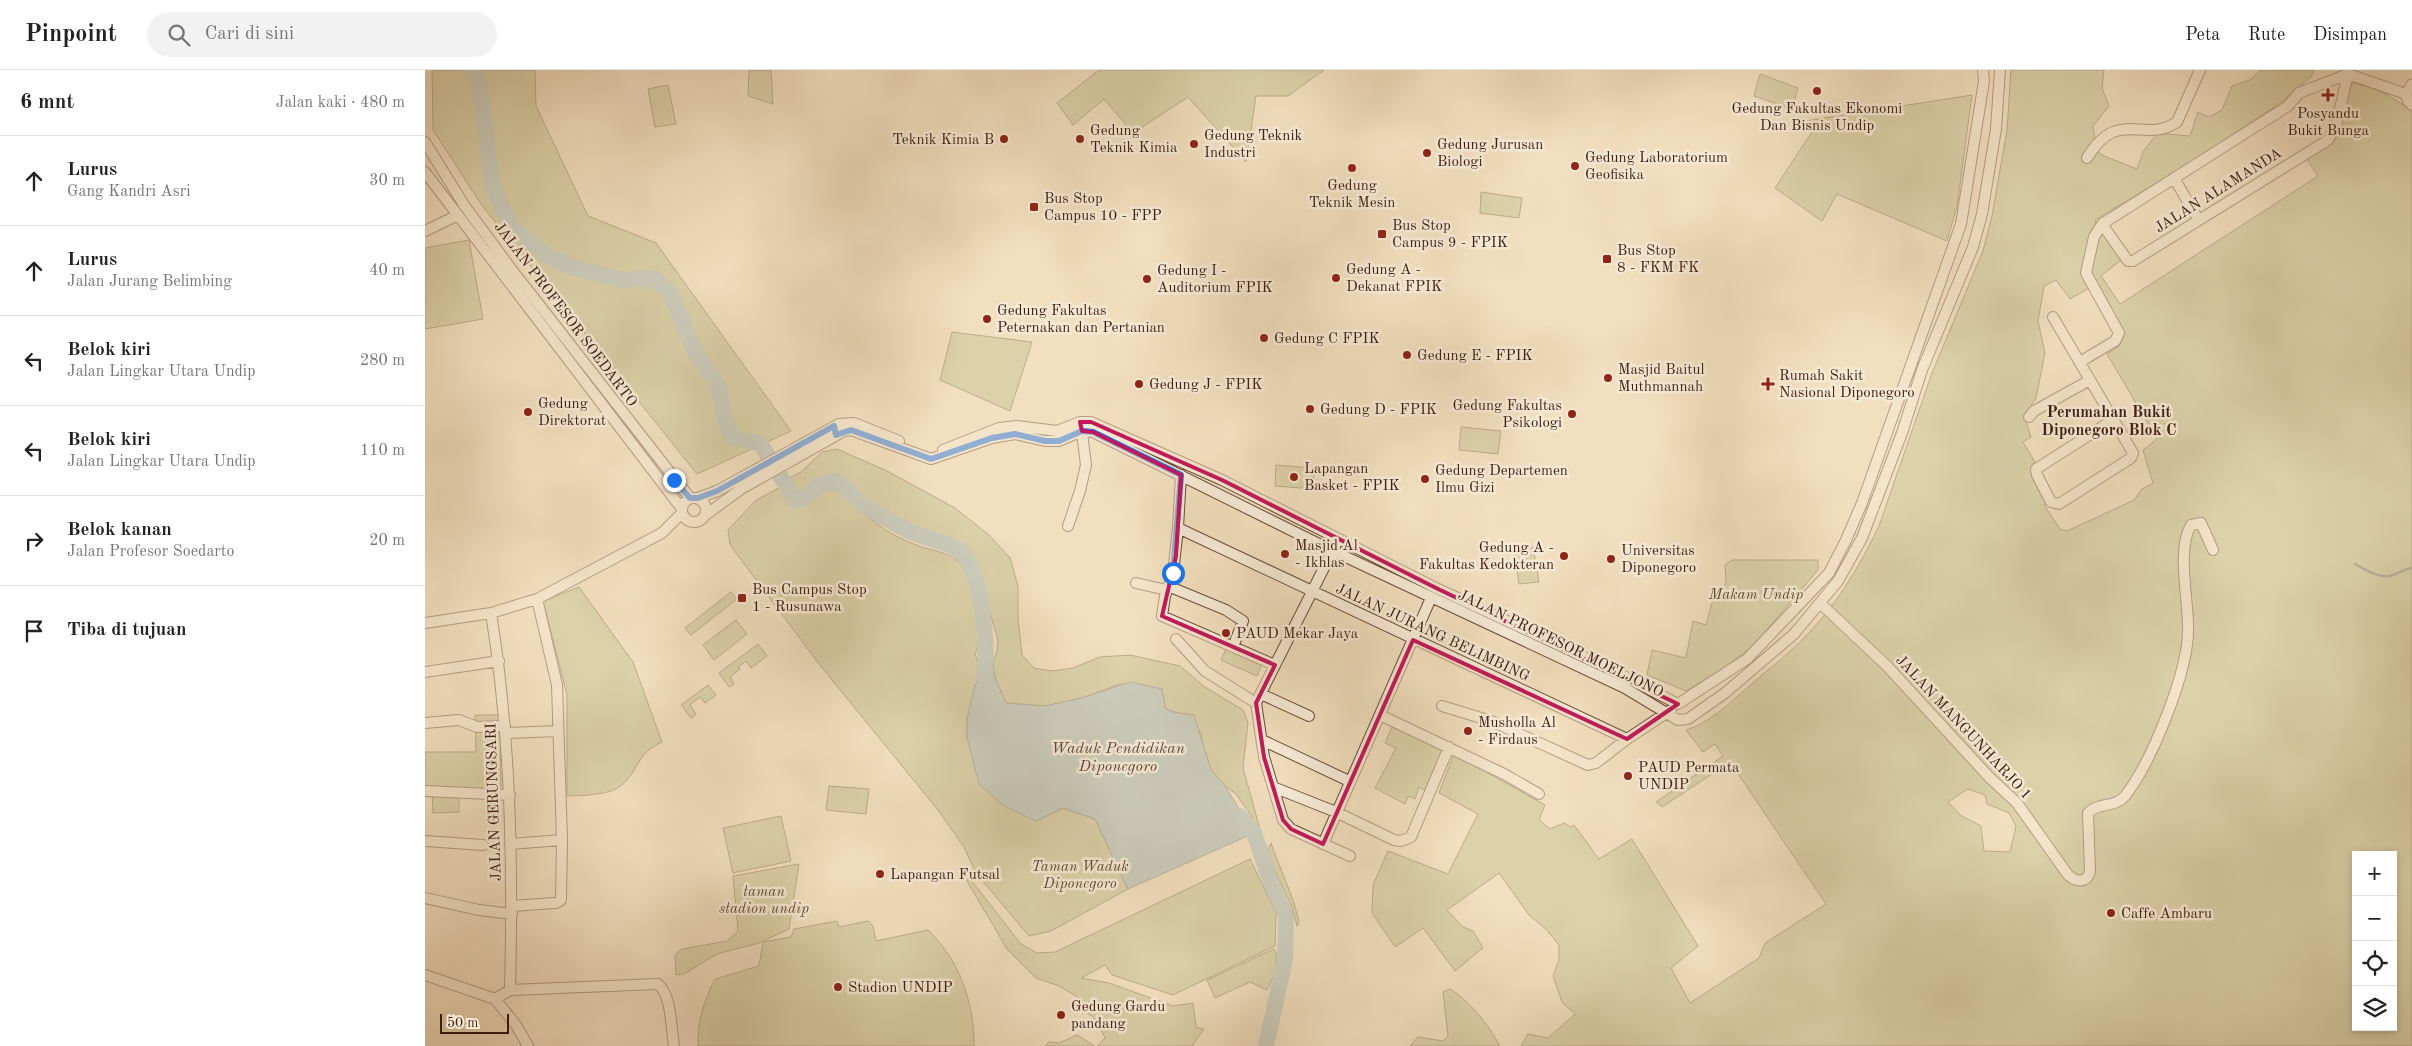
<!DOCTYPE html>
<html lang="id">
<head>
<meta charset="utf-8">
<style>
	:root { --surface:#fff; --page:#f2f2f2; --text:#222; --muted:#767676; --line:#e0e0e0 }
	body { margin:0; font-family:"Old Standard TT",serif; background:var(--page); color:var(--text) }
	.controls { position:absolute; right:15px; bottom:15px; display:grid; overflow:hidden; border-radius:0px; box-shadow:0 2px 8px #0003 }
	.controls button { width:45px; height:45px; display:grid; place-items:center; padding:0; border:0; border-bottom:1px solid var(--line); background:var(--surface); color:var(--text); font:25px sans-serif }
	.scale { position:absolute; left:15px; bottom:12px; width:69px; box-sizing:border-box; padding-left:5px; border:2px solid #3e1c10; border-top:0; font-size:14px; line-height:18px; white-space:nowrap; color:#3e1c10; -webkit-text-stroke:4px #f7ead5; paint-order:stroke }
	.stop { position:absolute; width:15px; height:15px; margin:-11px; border:4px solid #1a73e8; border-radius:50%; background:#fff }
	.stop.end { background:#1a73e8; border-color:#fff; box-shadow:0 1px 5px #0008 }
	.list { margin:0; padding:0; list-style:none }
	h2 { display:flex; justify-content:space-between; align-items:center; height:65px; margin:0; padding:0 20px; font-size:21px }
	h2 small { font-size:16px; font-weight:400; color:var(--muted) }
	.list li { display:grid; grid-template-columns:32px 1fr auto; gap:15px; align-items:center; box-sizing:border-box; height:90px; padding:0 20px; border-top:1px solid var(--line) }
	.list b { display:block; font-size:19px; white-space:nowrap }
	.list p { margin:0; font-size:16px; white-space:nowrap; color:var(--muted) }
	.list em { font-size:16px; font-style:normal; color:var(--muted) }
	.icon { flex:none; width:28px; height:28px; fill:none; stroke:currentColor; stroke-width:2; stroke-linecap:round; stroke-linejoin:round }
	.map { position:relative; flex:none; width:1987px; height:976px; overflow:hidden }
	header { display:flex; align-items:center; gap:30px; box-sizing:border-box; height:70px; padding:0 25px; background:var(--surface); border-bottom:1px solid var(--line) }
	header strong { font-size:24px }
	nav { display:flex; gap:28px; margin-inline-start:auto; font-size:18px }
	.search { width:350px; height:45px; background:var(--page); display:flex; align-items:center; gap:12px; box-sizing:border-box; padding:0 18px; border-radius:28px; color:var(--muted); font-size:19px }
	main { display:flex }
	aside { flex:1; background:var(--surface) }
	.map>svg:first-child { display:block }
</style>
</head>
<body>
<header>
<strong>Pinpoint</strong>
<div class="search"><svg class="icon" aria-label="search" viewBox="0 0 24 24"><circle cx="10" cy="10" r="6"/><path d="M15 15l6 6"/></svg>Cari di sini</div>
<nav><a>Peta</a><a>Rute</a><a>Disimpan</a></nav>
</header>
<main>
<aside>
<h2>6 mnt<small>Jalan kaki · 480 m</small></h2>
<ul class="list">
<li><svg class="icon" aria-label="ahead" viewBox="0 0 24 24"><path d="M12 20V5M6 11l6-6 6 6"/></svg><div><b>Lurus</b><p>Gang Kandri Asri</p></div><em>30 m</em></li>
<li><svg class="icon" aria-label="ahead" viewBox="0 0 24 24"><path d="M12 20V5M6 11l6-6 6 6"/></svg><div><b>Lurus</b><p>Jalan Jurang Belimbing</p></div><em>40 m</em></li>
<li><svg class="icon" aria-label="left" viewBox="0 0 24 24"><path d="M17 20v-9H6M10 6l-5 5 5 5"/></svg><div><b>Belok kiri</b><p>Jalan Lingkar Utara Undip</p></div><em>280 m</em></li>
<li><svg class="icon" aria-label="left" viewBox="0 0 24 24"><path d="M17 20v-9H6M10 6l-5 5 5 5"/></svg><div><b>Belok kiri</b><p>Jalan Lingkar Utara Undip</p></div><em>110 m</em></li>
<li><svg class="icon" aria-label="right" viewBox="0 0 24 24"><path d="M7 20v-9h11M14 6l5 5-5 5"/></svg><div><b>Belok kanan</b><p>Jalan Profesor Soedarto</p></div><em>20 m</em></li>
<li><svg class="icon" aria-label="arrive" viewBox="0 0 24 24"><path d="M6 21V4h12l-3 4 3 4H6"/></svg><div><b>Tiba di tujuan</b></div></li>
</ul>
</aside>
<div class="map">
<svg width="1987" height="976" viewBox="0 0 1987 976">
	<rect width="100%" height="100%" fill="#f2dfbf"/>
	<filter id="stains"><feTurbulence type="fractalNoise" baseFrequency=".004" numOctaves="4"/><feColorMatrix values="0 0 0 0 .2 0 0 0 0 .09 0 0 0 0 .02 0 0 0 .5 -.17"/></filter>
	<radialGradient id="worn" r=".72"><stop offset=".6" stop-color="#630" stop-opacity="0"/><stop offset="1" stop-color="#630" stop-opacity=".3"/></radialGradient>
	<!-- green -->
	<path fill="#c0c08e" stroke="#7f6e4f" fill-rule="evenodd" d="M7,0H110L111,36L163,146L231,173L366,361L272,404L56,134L8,60Z
		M324,0H346L348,34L323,26Z
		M674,0H899L863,26H831L821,92L763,27L708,63L679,29L648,55L632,33Z
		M1586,0H1679L1677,18L1684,36L1668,56L1672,81L1679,86L1712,99L1718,82L1732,63L1765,66L1773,42L1784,47L1797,40L1807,16L1825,10L1836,0H1889L1886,7L1854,34L1770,90L1670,150L1672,155L1681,163L1696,190L1676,206L1695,234L1893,106L1881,88L1908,72L1927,13C1947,15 1971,29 1987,41V976H1096L1103,964L1123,968L1150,944L1137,932L1128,906L1134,890V875L1121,859L1104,845L1074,803L1022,840L1038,857L1048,861L1058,878L1030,901L998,858L970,877L947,843L948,815L963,781L1023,804L1053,744L1014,723L1029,684L1120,735L1114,750L1125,759L1139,753L1145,757L1149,755L1174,789L1207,769L1273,876L1246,898L1265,933L1334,888L1340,873L1401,834L1305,692L1237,737L1231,732L1298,686L1290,674L1278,682L1261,660C1284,653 1305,633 1323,617C1340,602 1359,588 1375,572C1409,539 1434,498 1454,456L1507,303L1558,181L1567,146L1582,60ZM1631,210L1645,229L1670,215L1700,264L1694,276L1682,284L1732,369L1718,380L1728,413L1717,419L1709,430L1642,461L1635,459L1619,435L1623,432L1606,396L1610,392L1598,372L1606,367L1599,346L1611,328L1620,283L1613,251L1619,216ZM1543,719L1560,725L1562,734L1584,743L1591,756L1585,782L1559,781L1556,756L1535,745L1523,732ZM1931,785H1968V957H1931Z
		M1335,4L1373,18L1367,39L1329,26Z
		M243,15L251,54L230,57L223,19Z
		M1547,25L1532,136L1522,171L1412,124L1397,151L1350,118L1387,62L1381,51Z
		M1056,122L1097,128L1094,148L1055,143Z
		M44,170L58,249L0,259V178Z
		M527,262L607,272L585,341L515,310Z
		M1036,357L1076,361L1073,384L1034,380Z
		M412,379L462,401L530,438L564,465L585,488L593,516V549L597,585L609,598L627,601L648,598L675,587L705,585L755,596L780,617L818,640L823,652L818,698L838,770L835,771L826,745L811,724L800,716L786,700L779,680L776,663L762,643L755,644L740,638L737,619L695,614L657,628L620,636L581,633C575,622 566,602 569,590C572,582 573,578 573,570L553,503L538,474L488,458L442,429L428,416L412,408L387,414L374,424L362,409L376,402L397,382Z
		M851,395L889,398L888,419L850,416Z
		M355,417L368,436L386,430L398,419L419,421C438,447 463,465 494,476C505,480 525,483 533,491C550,505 560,565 550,584L556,600L542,649V667L611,751L638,738L670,749L703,819L626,861L604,866L551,803L539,777L513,740L394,594L305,475L303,460L330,431Z
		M1108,477L1114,512L1094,514L1089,480Z
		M1307,490H1393V500L1327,577L1300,597L1261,621L1222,605L1227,580L1261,588L1268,551L1281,555L1290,522H1298L1301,511L1300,495Z
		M154,517L208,592L237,672C210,685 216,697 198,714C185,726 159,725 142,726V625L118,531Z
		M306,522L312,529L266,565L260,558Z
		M311,550L322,564L289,590L278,575Z
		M333,574L342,586L326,598L321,591L313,597L315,599L305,607L309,614L304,617L294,603Z
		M802,577L837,594L832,606L796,590Z
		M283,615L291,625L280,633L275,627L265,635L271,644L266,648L256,635Z
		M50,645H75L76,720L34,721V742L8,743L7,716H0V682H51Z
		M967,657L1017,678L1018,684L1001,721L994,717L990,729L983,726L980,734L950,718L971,678L960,673Z
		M404,716L444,719L441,744L401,740Z
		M356,746L366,791L308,803L298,758Z
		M846,773C855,800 868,824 874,852L872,856L867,837L842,784Z
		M825,789L851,843L850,876L748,925L687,905L680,895L656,908L684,913L748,936L768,933L771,957L779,959L767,976H672L680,968L670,948L659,941L654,928L634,916L611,908L582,879L539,806L542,805L596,874L612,883L630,882Z
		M374,794L364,859L334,873L292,884L259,904L251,905L250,885L257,879L302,871L313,861L308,806Z
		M412,851L414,857L443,851L448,856L451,871L503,860C535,891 549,932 549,976H273C272,952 279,931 290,909L334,896L338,872L366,867L369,859Z
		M849,879L851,882V901L842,920L825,912L790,928L782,910Z
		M1025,919C1047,933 1062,953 1075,976H985L993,967L1018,971L1023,966L1018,922Z
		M652,965L670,976H620L624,972L634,973Z"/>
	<!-- water -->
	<path fill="#a0babd" stroke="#797b78" d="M561,587L581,633L620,636L657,628L705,612L737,619L740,638L746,642L769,645L786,700L800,716L829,763L703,819L670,749L638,738L611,751L577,735L554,714L542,667V649L549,619Z"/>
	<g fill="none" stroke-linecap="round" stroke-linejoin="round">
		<!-- stream -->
		<path stroke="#797b78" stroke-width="2.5" d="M1930,494C1939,499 1953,508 1964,506C1972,505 1978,499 1987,498"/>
		<!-- river -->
		<path stroke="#a0babd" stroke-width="16" d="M47,0L55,15L67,115L86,157L120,184L146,197L198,210L228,208L245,223L271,284L294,317L300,350L308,368L335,373L370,430L382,426L394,415L410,411C425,419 425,423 436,433C449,443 467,452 482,460C494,467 526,473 535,481C559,503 562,577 560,609
			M815,746L829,763L846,813L861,846L860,889L841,976"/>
		<!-- minor casing -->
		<g stroke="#6b4d3c" stroke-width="12">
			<path id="minor" d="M1987,14L1981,24L1983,31L1987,35
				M0,72L39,135L87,200L265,428
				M1662,88C1694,36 1717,75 1752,52L1775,0
				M0,102L257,439
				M1749,108L1773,149
				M1677,154L1703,191H1708L1903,70L1911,55L1923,4L1981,24
				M0,161L33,145
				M1628,247L1708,383L1706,388L1634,434L1626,432L1612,405L1611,399L1688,350
				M1655,292L1690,271L1694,263L1661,203L1669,167L1677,154L1863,36L1874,23L1923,4
				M1604,347L1609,341L1665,310
				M518,380L574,358L592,356L632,361L655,352H666L797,410L1011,518L1189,601L1253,634L1322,589L1404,503L1421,470L1437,433L1536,154L1559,11L1558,0
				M756,405L753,458L1202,669L1246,640
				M257 440a12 12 0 1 1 24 0a12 12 0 1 1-24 0Z
				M273,428L292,421L414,354L429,353L474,371
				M282,444L316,419L419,361L426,360L506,389L567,368L590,364L620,371H634L657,361L668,362L908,481L1200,618L1253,650L1263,649L1300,623L1369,564L1413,511L1437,468L1477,363L1497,300L1548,177L1557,144L1571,59L1575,0
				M643,456L655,421L661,395L656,355
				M753,458L748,503L740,526L737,546L850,595
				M911,474L831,633L839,687L858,750L866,759L925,786
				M711,513L741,520
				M743,516L801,540L818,551L808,577
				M1395,533L1462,596L1565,708L1592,733L1643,805C1651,812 1662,814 1665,801L1663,743C1673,732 1690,738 1700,726C1726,693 1763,603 1763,560C1764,531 1751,480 1766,455L1776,453L1788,480
				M66,543C86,668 88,794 85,920
				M0,553L66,543L112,529L237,463L257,443
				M751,569L780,601L831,633
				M0,602L74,591
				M836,624L884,646
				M1017,636L1066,651L1163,695L1171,693L1202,669
				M955,645L1079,704L1114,724
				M0,653L34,650L52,657L80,656
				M81,663L133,661
				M837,670L924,711
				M848,717L911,742L969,770L976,771L986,767L1024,677
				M0,721L85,725
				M0,771L58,775
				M85,774L137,770L132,615L112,529
				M898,774L1006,528
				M0,828L54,840L87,844
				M87,836L131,833L136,830L137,770
				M0,905L70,929
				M70,929L85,920L233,914C247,926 246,959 249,976
				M70,929L91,955L103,976"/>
		</g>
		<!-- minor -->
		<use href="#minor" stroke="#f7ead5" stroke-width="10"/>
	</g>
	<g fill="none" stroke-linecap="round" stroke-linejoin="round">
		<!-- route -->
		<path stroke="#1a73e8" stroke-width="6" d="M249,410L265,428H273L292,421L409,356L411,365L426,360L506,389L567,368L590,364L620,371H634L657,361L668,362L756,405L748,503"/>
	</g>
	<!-- marked area -->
	<path d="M0 0H1987V976H0ZM655,352H666L797,410L1011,518L1253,634L1202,669L988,570L898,774L866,759L858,750L839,687L831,633L850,595L737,546L751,486L756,405L668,362L657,361Z" fill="#f2dfbf" fill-opacity=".55" fill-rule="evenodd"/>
	<path fill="none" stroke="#c2185b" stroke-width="4" stroke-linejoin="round" d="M655,352H666L797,410L1011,518L1253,634L1202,669L988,570L898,774L866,759L858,750L839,687L831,633L850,595L737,546L751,486L756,405L668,362L657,361Z"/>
	<!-- markers -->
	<g fill="#8f2418" stroke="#f7ead5" stroke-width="2">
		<circle cx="1392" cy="21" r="5"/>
		<path d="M1900.5 17.5h5v5h5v5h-5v5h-5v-5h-5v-5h5z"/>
		<circle cx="579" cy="69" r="5"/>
		<circle cx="655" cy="69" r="5"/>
		<circle cx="769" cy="74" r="5"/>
		<circle cx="1002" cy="83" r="5"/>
		<circle cx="1150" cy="96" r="5"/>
		<circle cx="927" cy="98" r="5"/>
		<rect x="604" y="132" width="10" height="10" rx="2.5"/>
		<rect x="952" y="159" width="10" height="10" rx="2.5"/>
		<rect x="1177" y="184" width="10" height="10" rx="2.5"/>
		<circle cx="911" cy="208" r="5"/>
		<circle cx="722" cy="209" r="5"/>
		<circle cx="562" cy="249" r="5"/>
		<circle cx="839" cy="268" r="5"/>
		<circle cx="982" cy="285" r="5"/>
		<circle cx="1183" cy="308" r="5"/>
		<circle cx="714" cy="314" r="5"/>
		<path d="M1340.5 306.5h5v5h5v5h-5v5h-5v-5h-5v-5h5z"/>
		<circle cx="885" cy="339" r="5"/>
		<circle cx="103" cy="342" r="5"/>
		<circle cx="1147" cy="344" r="5"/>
		<circle cx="869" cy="407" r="5"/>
		<circle cx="1000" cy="409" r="5"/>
		<circle cx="860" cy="484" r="5"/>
		<circle cx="1139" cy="486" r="5"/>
		<circle cx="1186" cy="489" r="5"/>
		<rect x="312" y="523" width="10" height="10" rx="2.5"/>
		<circle cx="801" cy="563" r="5"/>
		<circle cx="1043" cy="661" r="5"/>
		<circle cx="1203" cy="706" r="5"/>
		<circle cx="455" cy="804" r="5"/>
		<circle cx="1686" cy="843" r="5"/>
		<circle cx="413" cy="917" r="5"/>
		<circle cx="636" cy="945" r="5"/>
	</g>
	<g text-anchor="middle" stroke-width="5" stroke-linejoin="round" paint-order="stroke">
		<!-- poi labels -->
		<g font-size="15" fill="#3e1c10" stroke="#f7ead5" text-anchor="start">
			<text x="1392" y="43" text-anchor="middle">Gedung Fakultas Ekonomi<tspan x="1392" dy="17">Dan Bisnis Undip</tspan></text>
			<text x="1903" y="48" text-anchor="middle">Posyandu<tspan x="1903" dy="17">Bukit Bunga</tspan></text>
			<text x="665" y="65">Gedung<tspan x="665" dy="17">Teknik Kimia</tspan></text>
			<text x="779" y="70">Gedung Teknik<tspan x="779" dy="17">Industri</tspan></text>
			<text x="569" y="74" text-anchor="end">Teknik Kimia B</text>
			<text x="1012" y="79">Gedung Jurusan<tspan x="1012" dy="17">Biologi</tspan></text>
			<text x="1160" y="92">Gedung Laboratorium<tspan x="1160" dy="17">Geofisika</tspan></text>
			<text x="927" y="120" text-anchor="middle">Gedung<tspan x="927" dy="17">Teknik Mesin</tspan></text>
			<text x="619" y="133">Bus Stop<tspan x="619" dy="17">Campus 10 - FPP</tspan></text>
			<text x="967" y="160">Bus Stop<tspan x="967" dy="17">Campus 9 - FPIK</tspan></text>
			<text x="1192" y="185">Bus Stop<tspan x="1192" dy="17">8 - FKM FK</tspan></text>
			<text x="921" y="204">Gedung A -<tspan x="921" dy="17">Dekanat FPIK</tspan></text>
			<text x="732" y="205">Gedung I -<tspan x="732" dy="17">Auditorium FPIK</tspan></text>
			<text x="572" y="245">Gedung Fakultas<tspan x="572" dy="17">Peternakan dan Pertanian</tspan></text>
			<text x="849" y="273">Gedung C FPIK</text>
			<text x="992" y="290">Gedung E - FPIK</text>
			<text x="1193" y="304">Masjid Baitul<tspan x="1193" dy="17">Muthmannah</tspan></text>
			<text x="1354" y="310">Rumah Sakit<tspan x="1354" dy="17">Nasional Diponegoro</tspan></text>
			<text x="724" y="319">Gedung J - FPIK</text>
			<text x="113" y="338">Gedung<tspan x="113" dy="17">Direktorat</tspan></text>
			<text x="1137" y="340" text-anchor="end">Gedung Fakultas<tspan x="1137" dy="17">Psikologi</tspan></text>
			<text x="895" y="344">Gedung D - FPIK</text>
			<text x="879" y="403">Lapangan<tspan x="879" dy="17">Basket - FPIK</tspan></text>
			<text x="1010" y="405">Gedung Departemen<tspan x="1010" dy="17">Ilmu Gizi</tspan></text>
			<text x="870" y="480">Masjid Al<tspan x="870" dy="17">- Ikhlas</tspan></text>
			<text x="1129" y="482" text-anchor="end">Gedung A -<tspan x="1129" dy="17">Fakultas Kedokteran</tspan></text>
			<text x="1196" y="485">Universitas<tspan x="1196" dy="17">Diponegoro</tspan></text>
			<text x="327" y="524">Bus Campus Stop<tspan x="327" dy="17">1 - Rusunawa</tspan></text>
			<text x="811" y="568">PAUD Mekar Jaya</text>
			<text x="1053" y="657">Musholla Al<tspan x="1053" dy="17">- Firdaus</tspan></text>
			<text x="1213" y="702">PAUD Permata<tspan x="1213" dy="17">UNDIP</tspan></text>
			<text x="465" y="809">Lapangan Futsal</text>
			<text x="1696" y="848">Caffe Ambaru</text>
			<text x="423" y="922">Stadion UNDIP</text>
			<text x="646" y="941">Gedung Gardu<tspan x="646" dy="17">pandang</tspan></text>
		</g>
		<!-- street labels -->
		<g font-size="15" fill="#3e1c10" stroke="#f7ead5">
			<text transform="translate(1793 120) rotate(-32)" y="5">JALAN ALAMANDA</text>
			<text transform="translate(141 244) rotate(53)" y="5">JALAN PROFESOR SOEDARTO</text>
			<text transform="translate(1008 562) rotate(25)" y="5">JALAN JURANG BELIMBING</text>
			<text transform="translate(1136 573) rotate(26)" y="5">JALAN PROFESOR MOELJONO</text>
			<text transform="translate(1539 657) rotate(47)" y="5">JALAN MANGUNHARJO 1</text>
			<text transform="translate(68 732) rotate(-92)" y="5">JALAN GERUNGSARI</text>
		</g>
		<!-- park labels -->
		<g font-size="15" font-style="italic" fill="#654d36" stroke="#f7ead5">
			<text x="1331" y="529">Makam Undip</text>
			<text x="655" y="801">Taman Waduk<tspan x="655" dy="17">Diponegoro</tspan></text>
			<text x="339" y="826">taman<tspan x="339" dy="17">stadion undip</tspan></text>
		</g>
		<!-- neighbourhood labels -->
		<g font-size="16" font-weight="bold" fill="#3e1c10" stroke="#f7ead5">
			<text x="1684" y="347">Perumahan Bukit<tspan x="1684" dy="18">Diponegoro Blok C</tspan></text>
		</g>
		<!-- water labels -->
		<g font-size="16" font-style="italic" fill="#5b4b44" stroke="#f7ead5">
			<text x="693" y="683">Waduk Pendidikan<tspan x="693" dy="18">Diponegoro</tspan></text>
		</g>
	</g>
	<rect width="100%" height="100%" filter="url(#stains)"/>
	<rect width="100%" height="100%" fill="url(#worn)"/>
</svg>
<div class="controls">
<button>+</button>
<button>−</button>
<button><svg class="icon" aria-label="locate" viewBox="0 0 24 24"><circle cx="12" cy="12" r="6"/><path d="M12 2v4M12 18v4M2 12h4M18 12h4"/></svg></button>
<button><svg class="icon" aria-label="layers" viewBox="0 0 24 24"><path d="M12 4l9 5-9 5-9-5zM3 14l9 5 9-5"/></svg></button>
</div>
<div class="scale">50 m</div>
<div class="stop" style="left:748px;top:503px"></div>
<div class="stop end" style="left:249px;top:410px"></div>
</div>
</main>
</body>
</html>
